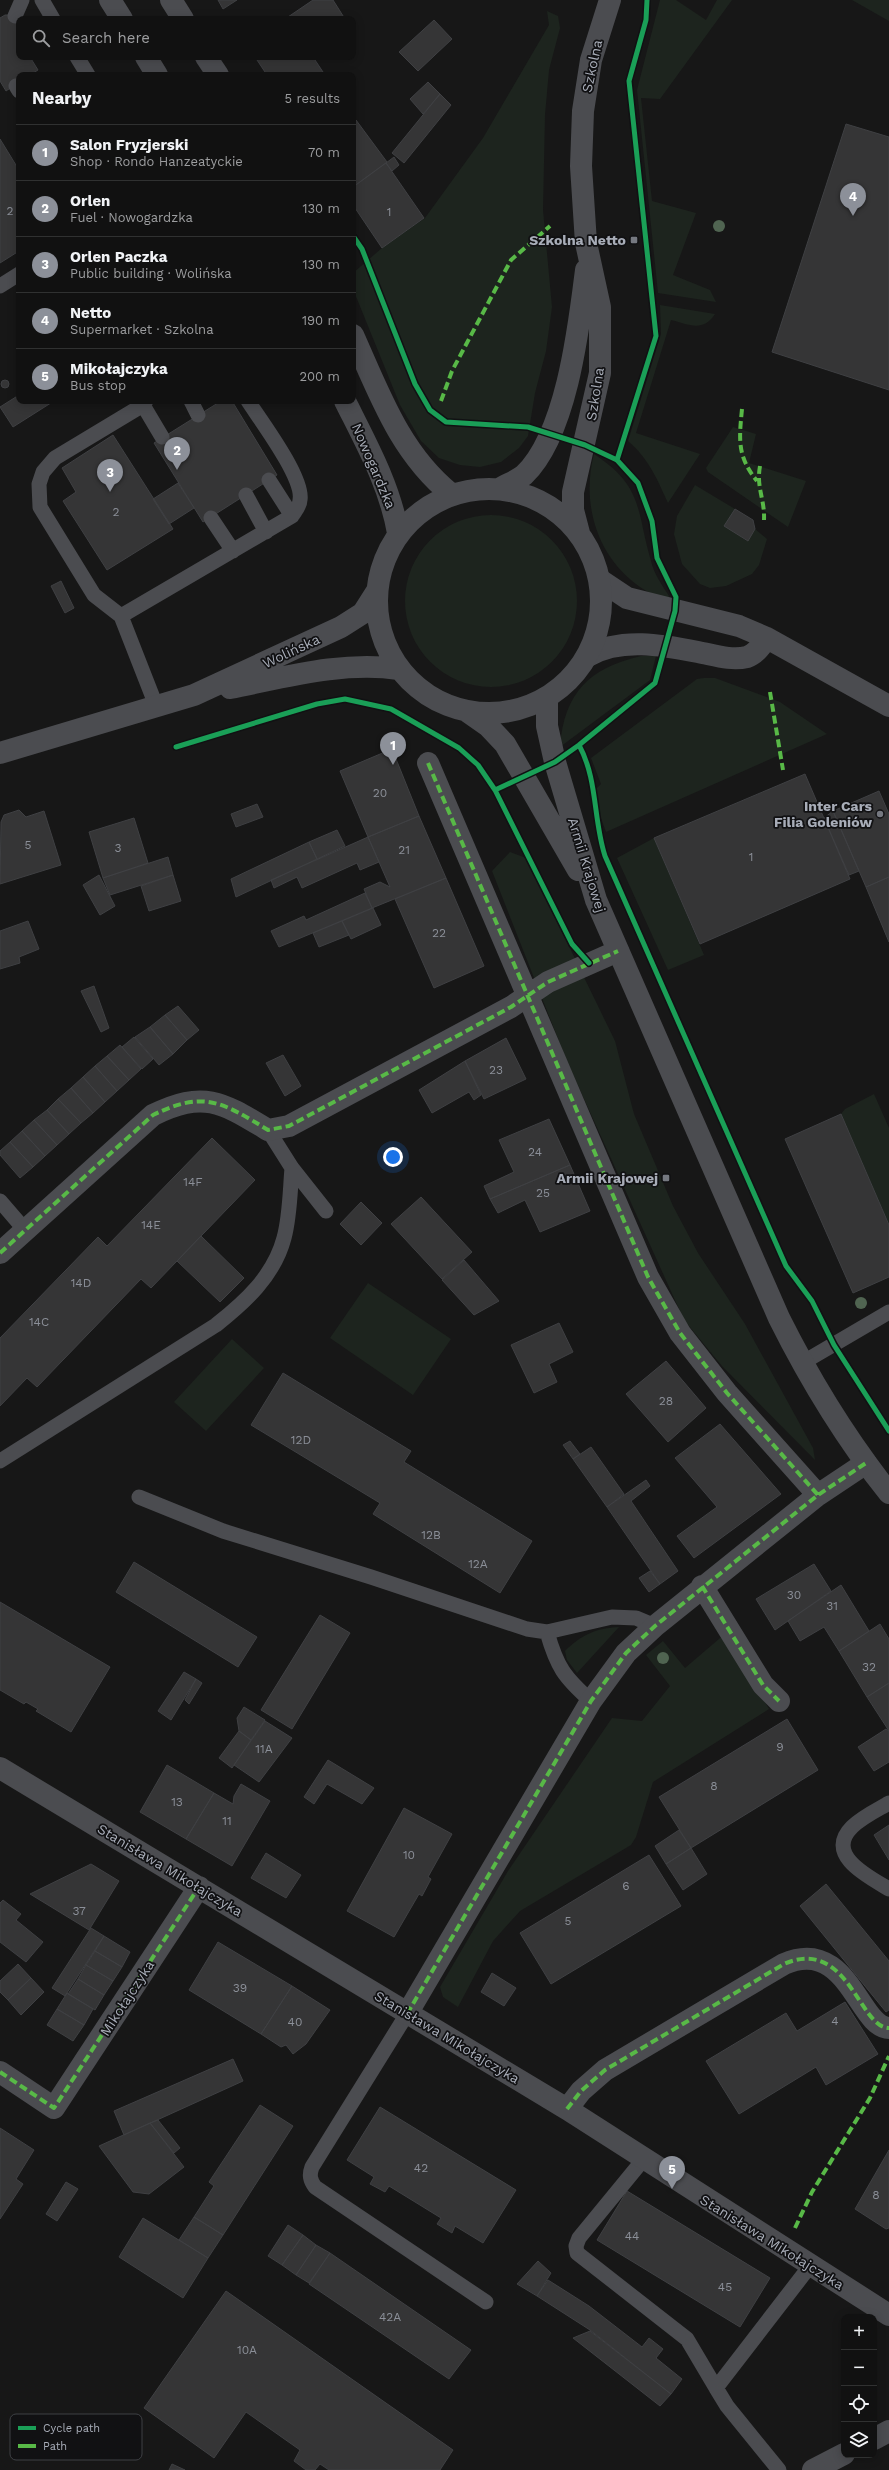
<!DOCTYPE html>
<html lang="en">
<head>
<meta charset="utf-8">
<style>
	:root { --surface:#111; --page:#1a1a1a; --text:#f1f3f6; --muted:#9c9d9f; --line:#303131; --accent:#8c9099 }
	body { margin:0; font-family:"Work Sans",sans-serif; background:var(--page); color:var(--text) }
	.controls { position:absolute; right:12px; bottom:12px; display:grid; overflow:hidden; border-radius:8px; box-shadow:0 2px 10px #0003 }
	.controls button { width:36px; height:36px; display:grid; place-items:center; padding:0; border:0; border-bottom:1px solid var(--line); background:var(--surface); color:var(--text); font:20px sans-serif }
	.you { position:absolute; left:393px; top:1157px; width:14px; height:14px; margin:-10px; border:3px solid #fff; border-radius:50%; background:#1a73e8; box-shadow:0 0 0 6px #1a73e833 }
	.badge { display:grid; place-items:center; width:26px; height:26px; border-radius:50%; background:var(--accent); color:#fff; font-size:13px; font-weight:700 }
	.pin { position:absolute; translate:-50% -33px; filter:drop-shadow(0 1px 2px #0008) }
	.pin::after { content:''; position:absolute; top:21px; width:14px; height:12px; background:inherit; clip-path:polygon(0 0,100% 0,50% 100%) }
	.list { margin:0; padding:0; list-style:none }
	h2 { display:flex; justify-content:space-between; align-items:center; height:52px; margin:0; padding:0 16px; font-size:17px }
	h2 small { font-size:13px; font-weight:400; color:var(--muted) }
	.list li { display:grid; grid-template-columns:26px 1fr auto; gap:12px; align-items:center; box-sizing:border-box; height:56px; padding:0 16px; border-top:1px solid var(--line) }
	.list b { display:block; font-size:15px; white-space:nowrap }
	.list p { margin:0; font-size:13px; white-space:nowrap; color:var(--muted) }
	.list em { font-size:13px; font-style:normal; color:var(--muted) }
	.icon { flex:none; width:22px; height:22px; fill:none; stroke:currentColor; stroke-width:2; stroke-linecap:round; stroke-linejoin:round }
	.map { position:relative; flex:none; width:889px; height:2470px; overflow:hidden }
	.search { position:absolute; background:var(--surface); box-shadow:0 2px 10px #0003; left:16px; top:16px; width:340px; height:44px; display:flex; align-items:center; gap:10px; box-sizing:border-box; padding:0 14px; border-radius:8px; color:var(--muted); font-size:15px }
	.panel { position:absolute; background:var(--surface); box-shadow:0 2px 10px #0003; left:16px; top:72px; width:340px; height:332px; border-radius:8px }
	.map>svg:first-child { display:block }
</style>
</head>
<body>
<div class="map">
<svg width="889" height="2470" viewBox="0 0 889 2470">
	<rect width="100%" height="100%" fill="#171717"/>
	<!-- green -->
	<path fill="#1d241e" d="M660,0H676L706,20L717,0H732L660,99L641,98L652,201L696,213L673,275L710,290L716,302L658,293L637,90Z
		M852,0H889V21Z
		M547,11L558,16L560,28L549,70L545,115L543,210L552,307L546,351L535,393L528,436L519,448L501,462L480,467L460,465L439,458L421,441L400,405L353,289V273L382,248L425,218L483,138L549,25Z
		M660,305L715,314C703,333 688,324 671,320L636,433L700,454L668,503C657,479 649,459 628,441L661,334Z
		M733,427L756,434L749,463L806,481L788,527L708,472L706,468Z
		M594,454C644,487 636,510 651,561C654,574 662,585 669,596L668,600C659,596 648,593 640,587C597,557 581,504 594,454Z
		M695,485L735,509L725,526L747,541L755,529L767,539L759,565L752,574L726,586L710,588L700,584L682,564L674,534L677,516Z
		M405 601a86 86 0 1 1 172 0a86 86 0 1 1-172 0Z
		M641,656H656L650,680L560,747C564,693 589,668 641,656Z
		M704,678H715L780,702L827,734L606,832L592,793L601,784L591,758L697,679Z
		M654,838L704,955L668,970L617,858Z
		M510,852L526,858L615,1041L634,1114L673,1206L698,1253L745,1324L813,1448L815,1460L722,1366L684,1320L566,1059L492,871Z
		M874,1094L889,1128V1225L841,1114L845,1109Z
		M368,1283L451,1339L413,1395L330,1338Z
		M232,1339L264,1368L206,1431L174,1402Z
		M619,1627L577,1673L567,1660L565,1651C581,1635 596,1628 619,1627Z
		M726,1633L731,1646L769,1709L653,1782L636,1837L631,1845L520,1911L493,1941L458,2007L443,1997L440,1987L508,1871L612,1718L642,1721L670,1686L646,1655L663,1641L685,1668Z"/>
	<!-- building -->
	<path fill="#353536" stroke="#3f4043" d="M218,0H237L223,9Z
		M313,0H333L345,19H285Z
		M5,15H18L25,19H19V57H30L38,70L30,75H19V82L6,91L0,81V18Z
		M434,20L452,39L418,71L399,52Z
		M255,57H313L325,75H267Z
		M428,82L440,94L423,114L410,99Z
		M440,94L451,105L404,163L392,153Z
		M356,120L387,162L353,187V122Z
		M846,124L889,137V390L772,352Z
		M0,139L19,170V251L0,263Z
		M394,157L399,165L392,171L386,163Z
		M386,163L424,218L382,248L353,205V187Z
		M1 384a4 4 0 1 1 8 0a4 4 0 1 1-8 0Z
		M19,395V401H54L13,427L0,407Z
		M221,401H232L277,475L203,522L154,443Z
		M113,435L173,529L107,570L63,501L76,492L62,468Z
		M178,483L194,508L169,524L153,499Z
		M735,509L753,520L755,529L748,541L724,526Z
		M61,581L74,608L65,613L51,586Z
		M392,749L419,816L368,837L340,771Z
		M805,774L850,879L700,944L654,838Z
		M879,791L889,814V877L866,887L833,811Z
		M257,804L263,817L236,827L231,814Z
		M19,810L26,817L44,811L61,865L0,884L1,822L4,815Z
		M833,811L859,871L849,875L824,818Z
		M419,816L446,878L372,908L364,889L380,882L390,887L368,837Z
		M134,818L148,863L103,878L89,832Z
		M337,830L345,846L317,859L309,842Z
		M368,837L379,862L360,870L357,863L302,888L297,877L274,888L271,880Z
		M309,842L317,859L236,897L231,879Z
		M168,857L173,875L110,895L103,878Z
		M99,875L115,906L100,915L83,885Z
		M173,875L181,901L149,911L141,886Z
		M889,877V942L866,887Z
		M446,878L484,966L434,988L395,899Z
		M365,893L372,908L279,947L271,931L304,916L306,920Z
		M373,908L381,925L351,939L342,921Z
		M28,921L39,949L19,957L20,963L0,969V931Z
		M342,921L349,935L319,947L313,933Z
		M94,986L109,1028L101,1032L81,991Z
		M178,1006L199,1030L187,1040L165,1015Z
		M165,1015L187,1040L173,1054L150,1027Z
		M150,1027L173,1054L159,1065L135,1037Z
		M134,1037L153,1059L142,1069L122,1047Z
		M506,1038L526,1079L484,1099L465,1061Z
		M120,1045L141,1069L129,1080L107,1056Z
		M283,1055L301,1086L285,1096L266,1063Z
		M107,1056L129,1080L117,1091L95,1066Z
		M465,1061L481,1095L474,1100L469,1092L432,1113L419,1090Z
		M95,1066L117,1091L105,1102L83,1077Z
		M83,1077L105,1102L93,1113L71,1088Z
		M71,1088L93,1113L81,1123L58,1099Z
		M58,1099L81,1123L69,1134L47,1110Z
		M47,1110L69,1134L57,1145L34,1120Z
		M841,1114L889,1225V1277L853,1293L785,1139Z
		M549,1119L570,1165L490,1199L484,1186L514,1172L499,1140Z
		M34,1120L57,1145L45,1156L22,1131Z
		M22,1131L45,1156L33,1167L10,1142Z
		M212,1138L255,1180L151,1288L141,1279L37,1387L27,1378L0,1406V1338L98,1237L107,1246Z
		M10,1142L33,1167L20,1178L0,1155V1151Z
		M570,1165L590,1211L540,1232L525,1200L498,1213L490,1199Z
		M421,1197L472,1252L442,1279L391,1224Z
		M361,1202L382,1223L361,1245L340,1224Z
		M201,1236L244,1278L220,1302L177,1261Z
		M464,1260L499,1301L474,1315L442,1280Z
		M559,1323L573,1352L549,1364L557,1382L534,1393L511,1345Z
		M666,1361L706,1408L668,1442L626,1394Z
		M283,1373L411,1451L404,1462L532,1541L500,1593L373,1514L380,1503L251,1425Z
		M720,1424L781,1494L694,1558L677,1536L717,1507L675,1458Z
		M570,1441L580,1454L573,1459L563,1445Z
		M591,1447L624,1494L607,1507L573,1459Z
		M646,1480L650,1486L631,1501L678,1571L660,1584L607,1507Z
		M134,1562L257,1637L238,1667L116,1592Z
		M814,1564L831,1591L775,1630L756,1599Z
		M650,1571L660,1584L649,1592L639,1578Z
		M841,1585L869,1631L839,1651L824,1627L800,1641L788,1621Z
		M0,1602L110,1667L71,1732L36,1711L38,1709L26,1702L24,1704L0,1690Z
		M320,1615L350,1633L292,1729L261,1710Z
		M880,1624L889,1639V1683L867,1697L839,1651Z
		M184,1672L196,1679L171,1720L158,1711Z
		M196,1679L202,1683L189,1704L185,1700Z
		M889,1683V1731L867,1697Z
		M244,1707L265,1720L251,1740L239,1731L237,1718Z
		M787,1719L818,1770L691,1848L659,1797Z
		M265,1721L292,1738L259,1782L234,1765Z
		M886,1729L889,1731V1762L874,1771L858,1747Z
		M239,1731L251,1740L232,1768L219,1758Z
		M328,1760L374,1788L362,1804L327,1784L314,1804L304,1797Z
		M167,1765L214,1793L186,1839L140,1812Z
		M241,1784L270,1801L232,1866L186,1839L214,1793L233,1804L234,1796Z
		M404,1808L452,1834L428,1877L431,1879L422,1896L419,1894L394,1937L347,1911Z
		M889,1825V1860L874,1835Z
		M679,1830L691,1848L666,1864L655,1846Z
		M691,1848L707,1874L683,1890L666,1864Z
		M266,1853L301,1875L286,1898L251,1878Z
		M649,1855L681,1906L551,1984L520,1933Z
		M91,1864L119,1881L89,1930L30,1894Z
		M826,1884L889,1961V2010L886,2012L800,1906Z
		M3,1900L21,1914L16,1920L43,1942L26,1962L0,1942V1903Z
		M91,1928L104,1936L65,1996L52,1988Z
		M104,1936L130,1952L122,1967L95,1951Z
		M218,1942L292,1986L261,2034L189,1990Z
		M95,1951L122,1967L113,1981L86,1965Z
		M18,1964L31,1978L8,2000L0,1992V1981Z
		M86,1965L113,1981L104,1995L78,1979Z
		M492,1973L516,1988L504,2006L481,1992Z
		M31,1978L44,1992L21,2015L8,2000Z
		M78,1979L104,1995L95,2010L68,1994Z
		M292,1986L330,2010L306,2044L293,2054L286,2045L281,2047L261,2034Z
		M67,1993L93,2009L84,2025L57,2009Z
		M845,2002L878,2054L826,2085L816,2067L739,2114L706,2061L786,2013L797,2031Z
		M57,2009L84,2025L73,2041L47,2025Z
		M233,2059L243,2081L124,2135L114,2111Z
		M260,2105L293,2126L223,2235L194,2217L214,2186L209,2182Z
		M380,2107L516,2190L483,2243L455,2226L452,2233L437,2224L441,2218L389,2186L385,2192L370,2184L374,2177L347,2160Z
		M158,2120L180,2148L174,2153L150,2123Z
		M150,2123L184,2167L149,2194L133,2192L99,2146Z
		M0,2128L34,2150L16,2179L23,2184L0,2219Z
		M889,2150V2228L886,2229L855,2209Z
		M66,2182L78,2189L57,2221L46,2214Z
		M627,2191L770,2278L740,2327L597,2240Z
		M194,2217L223,2235L208,2258L179,2240Z
		M143,2218L208,2258L183,2298L119,2257Z
		M288,2225L303,2235L282,2265L268,2256Z
		M303,2235L316,2245L296,2275L282,2265Z
		M316,2245L330,2253L309,2283L296,2275Z
		M330,2253L471,2350L449,2379L309,2284Z
		M538,2261L551,2273L537,2296L517,2284Z
		M548,2280L589,2306L642,2347L649,2338L663,2349L656,2358L682,2379L671,2394L590,2330L537,2296Z
		M226,2291L453,2450L440,2470H329L320,2464L315,2470H306L294,2461L300,2450L246,2412L214,2458L144,2408Z
		M590,2331L671,2394L660,2406L573,2338Z
		M172,2464L185,2470H169Z"/>
	<g fill="none" stroke-linecap="round" stroke-linejoin="round">
		<!-- service -->
		<path stroke="#4b4c50" stroke-width="15" d="M42,0L53,19
			M15,16L22,0
			M77,57L88,75
			M16,86L19,91
			M0,286L19,274
			M191,401L198,415
			M248,401C261,421 304,478 300,500C300,506 295,511 292,516
			M143,405L162,437
			M246,495L266,532
			M211,518L233,551
			M121,616L94,595L40,507L39,484L43,472L55,458L143,405L146,401
			M157,708L121,616L292,516L269,480
			M268,1130L292,1168L326,1211
			M0,1201L25,1230
			M802,1363L889,1312
			M0,1461L216,1325C245,1302 274,1276 284,1238C290,1216 290,1191 292,1168
			M139,1497L223,1531L371,1577L527,1629L547,1632C557,1667 564,1677 591,1701
			M547,1632L612,1617L636,1618L655,1626
			M889,1803C877,1810 862,1817 852,1827C824,1855 869,1877 889,1889
			M407,2014L312,2167C309,2175 310,2180 315,2187L486,2302
			M643,2160L579,2238L576,2246L577,2253L687,2339L716,2388L810,2266
			M716,2388L727,2406L779,2470"/>
		<!-- minor -->
		<path stroke="#4b4c50" stroke-width="22" d="M600,580L627,598L739,626L767,638L889,706
			M588,656C620,637 663,645 698,652C714,655 731,661 747,657C756,654 761,646 767,638
			M428,763L648,1277L680,1333L727,1393L818,1495
			M0,1253L153,1115C204,1090 222,1102 268,1130L289,1126L511,1007L548,982L618,951
			M702,1586L763,1685L779,1701
			M0,1768L567,2109L889,2315
			M407,2014L591,1701L626,1653L655,1626L818,1495L866,1463
			M0,2072L54,2108L199,1887
			M567,2109L581,2091L605,2070L784,1964C848,1936 859,2028 889,2028"/>
		<!-- tertiary -->
		<path stroke="#4b4c50" stroke-width="22" d="M110,0L122,19
			M171,0L183,19
			M146,57L157,75
			M206,57L218,75
			M353,335C379,393 400,453 451,494
			M345,401C366,443 390,486 398,533
			M501,488C508,484 518,480 524,475C567,434 579,326 586,270
			M377 601a112 112 0 1 1 224 0a112 112 0 1 1-224 0Z
			M579,533L573,510V492L600,373V307L586,243L581,166L583,111L591,60L610,0
			M230,688C286,677 342,661 399,669
			M547,698V726L555,762L596,900L779,1318C810,1380 846,1439 889,1493
			M468,712L488,726L505,744L578,870
			M0,753L194,695L341,627L363,613L377,591
			M874,2439L889,2431
			M813,2470L844,2454"/>
		<!-- quiet -->
		<path stroke="#58b947" stroke-width="4" stroke-dasharray="8 4" stroke-linecap="butt" d="M441,401L452,371L511,260L550,226
			M742,409C739,440 737,456 757,481
			M760,466C756,488 765,499 764,520
			M770,692L783,770
			M428,763L648,1277L680,1333L727,1393L818,1495
			M0,1253L153,1115C204,1090 222,1102 268,1130L289,1126L511,1007L548,982L618,951
			M702,1586L763,1685L779,1701
			M407,2014L591,1701L626,1653L655,1626L818,1495L866,1463
			M0,2072L54,2108L199,1887
			M567,2109L581,2091L605,2070L784,1964C848,1936 859,2028 889,2028
			M795,2228L812,2192L870,2098L889,2056"/>
		<!-- cycleway casing -->
		<g stroke="#111113" stroke-width="8">
			<path id="cycleway" d="M353,236L362,249L415,384L430,410L446,422L528,427L585,445L617,460L638,483L652,521L657,558L676,597L675,611L655,683L579,745L555,762L495,790L572,944L589,963
				M617,460L656,336L629,81L646,20L647,0
				M579,745C598,780 593,819 605,856L786,1266L812,1301L834,1345L889,1431
				M176,747L317,704L345,699L391,709L459,748L478,765L495,790"/>
		</g>
		<!-- cycleway -->
		<use href="#cycleway" stroke="#1a9f57" stroke-width="5"/>
	</g>
	<!-- trees -->
	<g fill="#506451">
		<circle cx="719" cy="226" r="6"/>
		<circle cx="861" cy="1303" r="6"/>
		<circle cx="663" cy="1658" r="6"/>
	</g>
	<!-- markers -->
	<g fill="#757880" stroke="#111113" stroke-width="1.5">
		<rect x="630" y="236" width="8" height="8" rx="2"/>
		<circle cx="880" cy="814" r="4"/>
		<rect x="662" y="1174" width="8" height="8" rx="2"/>
	</g>
	<g text-anchor="middle" stroke-width="3.5" stroke-linejoin="round" paint-order="stroke">
		<!-- number labels -->
		<g font-size="12" fill="#8b8f98">
			<text x="10" y="215">2</text>
			<text x="389" y="216">1</text>
			<text x="116" y="516">2</text>
			<text x="380" y="797">20</text>
			<text x="28" y="849">5</text>
			<text x="118" y="852">3</text>
			<text x="404" y="854">21</text>
			<text x="751" y="861">1</text>
			<text x="439" y="937">22</text>
			<text x="496" y="1074">23</text>
			<text x="535" y="1156">24</text>
			<text x="193" y="1186">14F</text>
			<text x="543" y="1197">25</text>
			<text x="151" y="1229">14E</text>
			<text x="81" y="1287">14D</text>
			<text x="39" y="1326">14C</text>
			<text x="666" y="1405">28</text>
			<text x="301" y="1444">12D</text>
			<text x="431" y="1539">12B</text>
			<text x="478" y="1568">12A</text>
			<text x="794" y="1599">30</text>
			<text x="832" y="1610">31</text>
			<text x="869" y="1671">32</text>
			<text x="780" y="1751">9</text>
			<text x="264" y="1753">11A</text>
			<text x="714" y="1790">8</text>
			<text x="177" y="1806">13</text>
			<text x="227" y="1825">11</text>
			<text x="409" y="1859">10</text>
			<text x="626" y="1890">6</text>
			<text x="79" y="1915">37</text>
			<text x="568" y="1925">5</text>
			<text x="240" y="1992">39</text>
			<text x="835" y="2025">4</text>
			<text x="295" y="2026">40</text>
			<text x="421" y="2172">42</text>
			<text x="876" y="2199">8</text>
			<text x="632" y="2240">44</text>
			<text x="725" y="2291">45</text>
			<text x="390" y="2321">42A</text>
			<text x="247" y="2354">10A</text>
		</g>
		<!-- street labels -->
		<g font-size="14" fill="#a8adb8" stroke="#111113">
			<text transform="translate(592 66) rotate(-78)" y="5">Szkolna</text>
			<text transform="translate(595 394) rotate(-81)" y="5">Szkolna</text>
			<text transform="translate(374 466) rotate(67)" y="5">Nowogardzka</text>
			<text transform="translate(291 651) rotate(-25)" y="5">Wolińska</text>
			<text transform="translate(587 865) rotate(73)" y="5">Armii Krajowej</text>
			<text transform="translate(170 1870) rotate(31)" y="5">Stanisława Mikołajczyka</text>
			<text transform="translate(127 1998) rotate(-57)" y="5">Mikołajczyka</text>
			<text transform="translate(447 2037) rotate(31)" y="5">Stanisława Mikołajczyka</text>
			<text transform="translate(772 2242) rotate(32)" y="5">Stanisława Mikołajczyka</text>
		</g>
		<!-- poi labels -->
		<g font-size="14" font-weight="bold" fill="#a8adb8" stroke="#111113" text-anchor="end">
			<text x="626" y="245">Szkolna Netto</text>
			<text x="872" y="811">Inter Cars<tspan x="872" dy="16">Filia Goleniów</tspan></text>
			<text x="658" y="1183">Armii Krajowej</text>
		</g>
	</g>
	<!-- legend -->
	<rect x="10" y="2414" width="132" height="46" rx="6" fill="#111113" stroke="#3e4045" stroke-width="1"/>
	<rect x="18" y="2426" width="18" height="4" fill="#1a9f57"/>
	<rect x="18" y="2444" width="18" height="4" fill="#58b947"/>
	<g font-size="11" fill="#a8adb8">
		<text x="43" y="2432">Cycle path</text>
		<text x="43" y="2450">Path</text>
	</g>
</svg>
<div class="controls">
<button>+</button>
<button>−</button>
<button><svg class="icon" aria-label="locate" viewBox="0 0 24 24"><circle cx="12" cy="12" r="6"/><path d="M12 2v4M12 18v4M2 12h4M18 12h4"/></svg></button>
<button><svg class="icon" aria-label="layers" viewBox="0 0 24 24"><path d="M12 4l9 5-9 5-9-5zM3 14l9 5 9-5"/></svg></button>
</div>
<div class="you"></div>
<div class="pin badge" style="left:393px;top:765px">1</div>
<div class="pin badge" style="left:177px;top:470px">2</div>
<div class="pin badge" style="left:110px;top:492px">3</div>
<div class="pin badge" style="left:853px;top:216px">4</div>
<div class="pin badge" style="left:672px;top:2189px">5</div>
<div class="search"><svg class="icon" aria-label="search" viewBox="0 0 24 24"><circle cx="10" cy="10" r="6"/><path d="M15 15l6 6"/></svg>Search here</div>
<section class="panel">
<h2>Nearby<small>5 results</small></h2>
<ul class="list">
<li><span class="badge">1</span><div><b>Salon Fryzjerski</b><p>Shop · Rondo Hanzeatyckie</p></div><em>70 m</em></li>
<li><span class="badge">2</span><div><b>Orlen</b><p>Fuel · Nowogardzka</p></div><em>130 m</em></li>
<li><span class="badge">3</span><div><b>Orlen Paczka</b><p>Public building · Wolińska</p></div><em>130 m</em></li>
<li><span class="badge">4</span><div><b>Netto</b><p>Supermarket · Szkolna</p></div><em>190 m</em></li>
<li><span class="badge">5</span><div><b>Mikołajczyka</b><p>Bus stop</p></div><em>200 m</em></li>
</ul>
</section>
</div>
</body>
</html>
